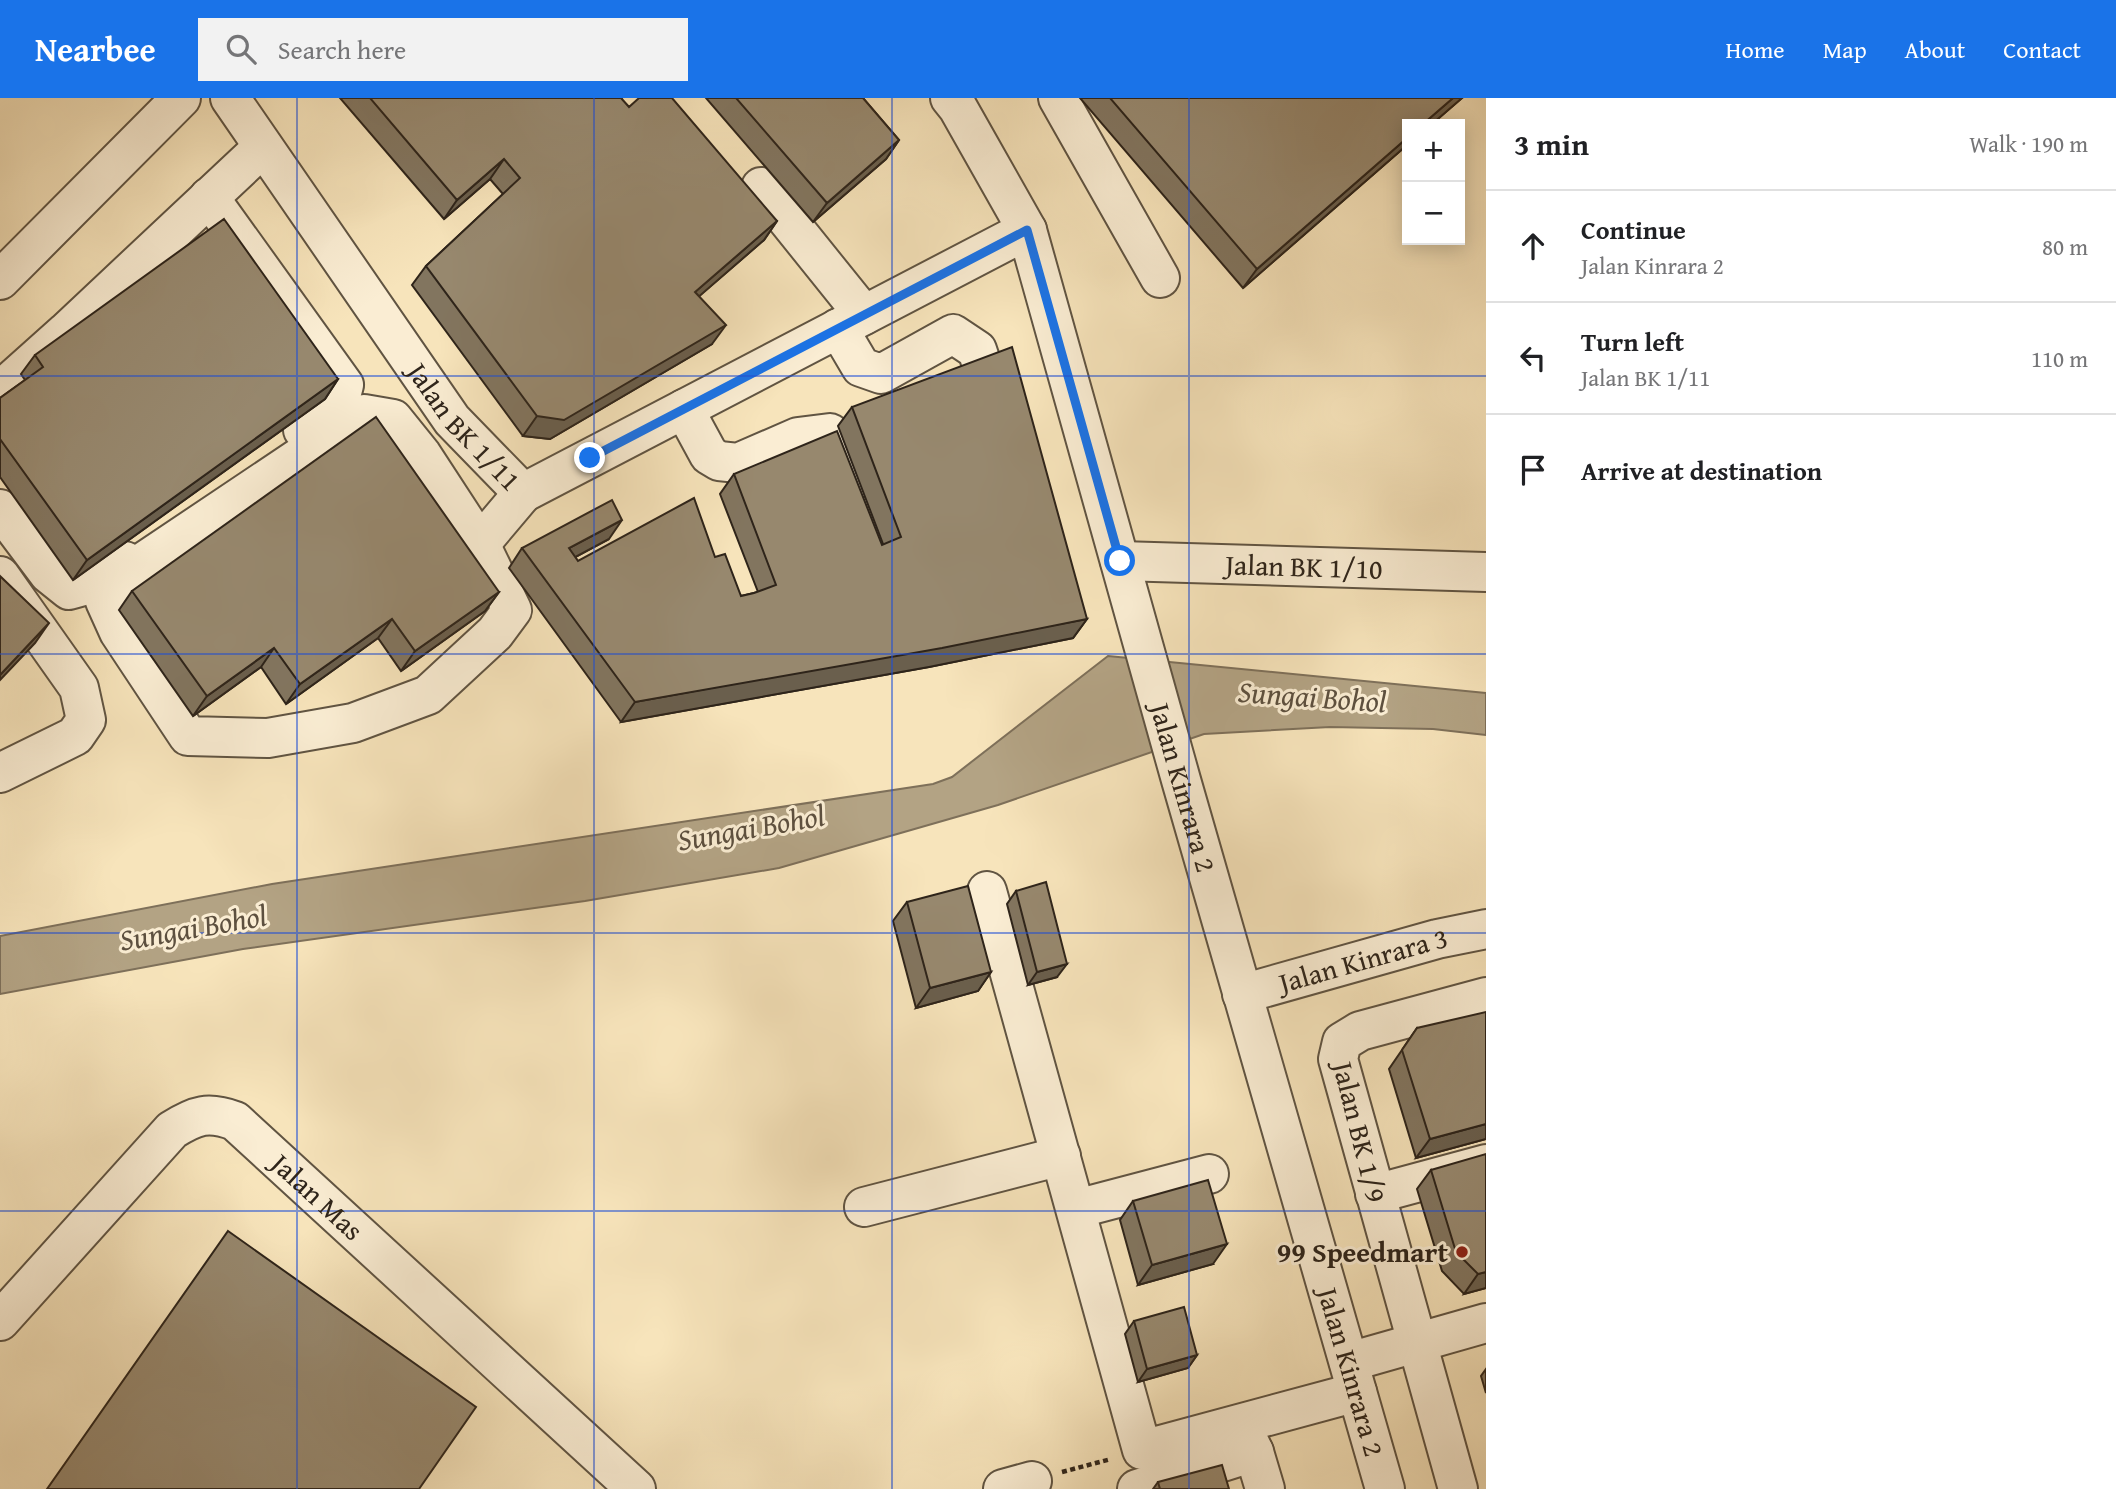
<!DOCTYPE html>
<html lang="en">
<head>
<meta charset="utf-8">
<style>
	:root { --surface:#fff; --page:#f2f2f2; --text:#202124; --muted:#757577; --line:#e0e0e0; --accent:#1a73e8 }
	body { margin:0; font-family:"Gentium Book Plus",serif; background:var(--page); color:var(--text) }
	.controls { position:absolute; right:21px; top:21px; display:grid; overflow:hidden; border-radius:0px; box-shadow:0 4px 18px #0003 }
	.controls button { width:63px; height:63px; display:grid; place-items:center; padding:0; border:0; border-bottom:2px solid var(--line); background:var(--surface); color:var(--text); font:35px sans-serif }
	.stop { position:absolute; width:21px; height:21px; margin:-16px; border:5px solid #1a73e8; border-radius:50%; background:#fff }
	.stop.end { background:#1a73e8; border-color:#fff; box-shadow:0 2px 7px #0008 }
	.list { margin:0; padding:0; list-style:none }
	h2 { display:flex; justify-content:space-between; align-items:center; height:91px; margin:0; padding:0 28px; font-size:30px }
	h2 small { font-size:23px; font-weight:400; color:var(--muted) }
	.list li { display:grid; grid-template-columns:46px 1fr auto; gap:21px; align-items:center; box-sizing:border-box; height:112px; padding:0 28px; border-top:2px solid var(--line) }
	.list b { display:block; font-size:26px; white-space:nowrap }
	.list p { margin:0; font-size:23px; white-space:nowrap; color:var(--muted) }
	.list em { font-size:23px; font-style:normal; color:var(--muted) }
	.icon { flex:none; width:38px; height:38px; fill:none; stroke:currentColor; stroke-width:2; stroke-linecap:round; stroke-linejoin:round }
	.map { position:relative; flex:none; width:1486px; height:1391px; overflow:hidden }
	header { display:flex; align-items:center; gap:42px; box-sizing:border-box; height:98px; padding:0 35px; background:var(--accent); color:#fff }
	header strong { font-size:33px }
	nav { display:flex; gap:38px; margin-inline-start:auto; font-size:24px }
	.search { width:490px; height:63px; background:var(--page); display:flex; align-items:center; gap:18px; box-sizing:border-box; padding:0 24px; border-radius:0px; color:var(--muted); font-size:26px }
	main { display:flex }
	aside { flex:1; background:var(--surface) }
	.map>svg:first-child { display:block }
</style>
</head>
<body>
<header>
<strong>Nearbee</strong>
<div class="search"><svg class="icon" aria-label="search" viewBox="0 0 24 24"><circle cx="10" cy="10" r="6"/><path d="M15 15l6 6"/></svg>Search here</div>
<nav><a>Home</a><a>Map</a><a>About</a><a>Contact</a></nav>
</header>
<main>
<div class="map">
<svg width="1486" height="1391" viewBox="0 0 1486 1391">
	<rect width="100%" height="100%" fill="#f7e4bb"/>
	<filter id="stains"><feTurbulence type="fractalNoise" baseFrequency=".00286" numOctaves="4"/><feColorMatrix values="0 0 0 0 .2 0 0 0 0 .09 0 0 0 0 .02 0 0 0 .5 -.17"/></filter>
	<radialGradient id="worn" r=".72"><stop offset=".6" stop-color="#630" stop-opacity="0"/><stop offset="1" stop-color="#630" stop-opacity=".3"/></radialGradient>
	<!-- water -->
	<path fill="#b3a384" stroke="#7e705a" stroke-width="2" d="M1108,558L1486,595V637L1433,631L1330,629L1204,636L998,707L779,770L585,803L243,851L0,896V838L272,786L933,686L952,679Z"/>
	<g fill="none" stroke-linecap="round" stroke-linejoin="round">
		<!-- minor casing -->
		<g stroke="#605442" stroke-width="42">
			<g id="minor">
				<path id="s1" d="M230,0L452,322L523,395L1027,132"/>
				<path id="s2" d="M950,0L958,10L1027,132L1181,682L1385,1391"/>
				<path d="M1058,0L1160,180"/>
				<path d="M761,89L864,217"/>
				<path d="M209,99L344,287L339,306L303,332"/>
				<path d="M0,182L181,0"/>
				<path d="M838,230L861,269L881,276L953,236L977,252L982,267"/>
				<path d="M0,293L66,234L263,49"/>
				<path d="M684,311L709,357L719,363L738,365L798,339L830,335L850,385"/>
				<path d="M364,316L393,321L422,357L480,446L512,512L495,535L428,597L353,625L268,640L188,638L119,534L105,503L121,479Z"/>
				<path d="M0,411L49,476L69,492L98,484L125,463"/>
				<path d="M480,446L523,395"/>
				<path id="s3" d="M1120,463L1486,474"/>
				<path d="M0,478L79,590L86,622L75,638L0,675"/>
				<path d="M987,793L1142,1352L1357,1294"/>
				<path id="s4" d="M1242,896L1437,841L1486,831"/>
				<path d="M1375,1096L1486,1066"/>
				<path d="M864,1109L1061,1058"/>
				<path d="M1076,1111L1209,1076"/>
				<path id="s5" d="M0,1223L172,1032C196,1017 208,1013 235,1023L636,1391"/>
				<path d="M1349,1264L1486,1225"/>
				<path d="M1243,1331L1254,1354L1265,1391"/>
				<path d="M1003,1391L1032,1383"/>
				<path d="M1137,1391L1254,1354"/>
				<path d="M1458,1391L1338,961L1342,944L1360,933L1486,899"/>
			</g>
		</g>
		<!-- path -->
		<path stroke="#2e241a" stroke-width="4.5" stroke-dasharray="5 3.5" stroke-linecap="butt" d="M1062,1374L1111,1361"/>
		<!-- minor -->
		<use href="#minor" stroke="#faedd3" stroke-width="38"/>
	</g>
	<!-- wall -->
	<path fill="#82755f" stroke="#2e241a" stroke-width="2" d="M340,0H622L621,1L629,9L777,123L764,142L699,198L712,246L550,341L523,338L412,187L426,168L503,96L490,81L444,121Z
		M706,0H863L899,42L886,61L813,124Z
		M1080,0H1462L1432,26H1407V47L1243,190Z
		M35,257L338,281L325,301L73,482L0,379V300L25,282L21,276Z
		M852,309L1087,521L1073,540L929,569L621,624L509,470L522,450L609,441L575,459L578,463L715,459L741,498L758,494L720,396L734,376L882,447L883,446L838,328Z
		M132,493L499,494L485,513L401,573L378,540L286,606L261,569L193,618L119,512Z
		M1016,793L1057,879L1028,887L1007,806Z
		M907,804L991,874L978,893L916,910L893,823Z
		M1417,930L1486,1041L1416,1060L1389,971Z
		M1431,1072L1486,1190L1464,1196L1442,1173L1417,1091Z
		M1133,1103L1213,1166L1138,1187L1120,1122Z
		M1134,1223L1197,1257L1188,1270L1138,1284L1125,1236Z
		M1486,1271V1295L1481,1278Z
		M1158,1384L1229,1391H1153Z"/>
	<!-- shaded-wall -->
	<path fill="#6a5f4d" stroke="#2e241a" stroke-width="2" d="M1453,0H1462L1432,26H1423Z
		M1407,40V47L1243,190L1257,171Z
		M899,42L886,61L813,124L827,105Z
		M504,61L490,81L444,121L457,102Z
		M777,123L764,142L681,214L695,194Z
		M726,227L712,246L550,341L523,338L537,318Z
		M338,281L325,301L73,482L87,462Z
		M622,422L609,441L555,470L569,450Z
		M499,494L485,513L401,573L415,553Z
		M392,521L378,540L286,606L300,586Z
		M1087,521L1073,540L929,569L621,624L635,604Z
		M49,525L35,545L0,582V577Z
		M274,550L261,569L193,618L207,598Z
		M1067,866L1057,879L1028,887L1037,874Z
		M991,874L978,893L916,910L930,890Z
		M1486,1026V1041L1416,1060L1430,1041Z
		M1227,1146L1213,1166L1138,1187L1152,1167Z
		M1486,1174V1190L1464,1196L1478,1176Z
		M1197,1257L1188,1270L1138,1284L1147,1271Z"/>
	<!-- building -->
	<path fill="#97886e" stroke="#2e241a" stroke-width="2" d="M370,0H621L629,9L639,0H672L777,123L695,194L726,227L564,322L537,318L426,168L520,80L504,61L457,102Z
		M736,0H863L899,42L827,105Z
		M1110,0H1453L1423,26H1407V40L1257,171Z
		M224,121L338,281L87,462L0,341V300L43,269L35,257Z
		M1012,249L1087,521L942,550L635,604L522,450L612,402L622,422L569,450L578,463L694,400L715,459L725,456L741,498L754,495L776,487L734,376L837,333L882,447L901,439L852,309Z
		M376,319L499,494L415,553L392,521L300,586L274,550L207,598L132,493Z
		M0,478L49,525L0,577Z
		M1046,784L1067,866L1037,874L1016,793Z
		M968,788L991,874L930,890L907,804Z
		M1486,914V1026L1430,1041L1402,952L1417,930Z
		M1486,1056V1174L1478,1176L1456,1154L1431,1072Z
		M1208,1082L1227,1146L1152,1167L1133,1103Z
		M228,1133L476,1309L419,1391H47Z
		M1184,1209L1197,1257L1147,1271L1134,1223Z
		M1222,1367L1229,1391H1160L1158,1384Z"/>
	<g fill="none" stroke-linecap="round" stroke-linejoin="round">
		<!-- route -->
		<path stroke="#1a73e8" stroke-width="9" d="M590,360L1027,132L1120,463"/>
	</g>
	<!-- grid -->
	<path fill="none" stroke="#1d4ed8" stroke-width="2" stroke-opacity="0.55" d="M297,0V1391M594,0V1391M892,0V1391M1189,0V1391M0,278H1486M0,556H1486M0,835H1486M0,1113H1486"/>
	<!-- markers -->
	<circle fill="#8f2418" stroke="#faedd3" stroke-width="2.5" cx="1462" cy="1154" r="7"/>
	<g text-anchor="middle" stroke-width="6" stroke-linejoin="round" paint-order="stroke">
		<!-- street labels -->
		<g font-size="28" fill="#2e241a" stroke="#faedd3">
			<text dy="10" stroke="none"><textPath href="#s1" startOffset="404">Jalan BK 1/11</textPath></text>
			<text dy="10" stroke="none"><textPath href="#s3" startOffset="184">Jalan BK 1/10</textPath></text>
			<text dy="10" stroke="none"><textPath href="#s2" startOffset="732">Jalan Kinrara 2</textPath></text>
			<text dy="10" stroke="none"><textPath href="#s4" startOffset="126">Jalan Kinrara 3</textPath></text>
			<text transform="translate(1360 1034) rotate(76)" y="10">Jalan BK 1/9</text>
			<text dy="10" stroke="none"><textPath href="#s5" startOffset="436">Jalan Mas</textPath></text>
			<text dy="10" stroke="none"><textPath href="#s2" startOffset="1340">Jalan Kinrara 2</textPath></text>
		</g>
		<!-- poi labels -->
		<g font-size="28" font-weight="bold" fill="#2e241a" stroke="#faedd3" text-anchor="end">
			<text x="1448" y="1164">99 Speedmart</text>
		</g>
		<!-- water labels -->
		<g font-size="30" font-style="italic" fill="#5d503f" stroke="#faedd3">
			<text transform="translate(1312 599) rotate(4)" y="10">Sungai Bohol</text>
			<text transform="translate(751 730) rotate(-10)" y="10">Sungai Bohol</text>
			<text transform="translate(193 830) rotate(-10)" y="10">Sungai Bohol</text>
		</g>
	</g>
	<rect width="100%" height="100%" filter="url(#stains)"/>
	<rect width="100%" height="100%" fill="url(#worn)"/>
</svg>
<div class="controls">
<button>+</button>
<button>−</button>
</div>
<div class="stop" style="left:1120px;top:463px"></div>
<div class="stop end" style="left:590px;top:360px"></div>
</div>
<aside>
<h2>3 min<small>Walk · 190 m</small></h2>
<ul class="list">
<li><svg class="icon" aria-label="ahead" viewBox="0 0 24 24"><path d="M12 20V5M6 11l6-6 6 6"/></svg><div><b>Continue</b><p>Jalan Kinrara 2</p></div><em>80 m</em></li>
<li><svg class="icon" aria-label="left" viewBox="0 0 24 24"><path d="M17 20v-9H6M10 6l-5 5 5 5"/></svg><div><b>Turn left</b><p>Jalan BK 1/11</p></div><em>110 m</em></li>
<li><svg class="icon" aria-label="arrive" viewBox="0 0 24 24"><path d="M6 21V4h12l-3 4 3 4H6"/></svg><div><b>Arrive at destination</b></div></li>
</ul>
</aside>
</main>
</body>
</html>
